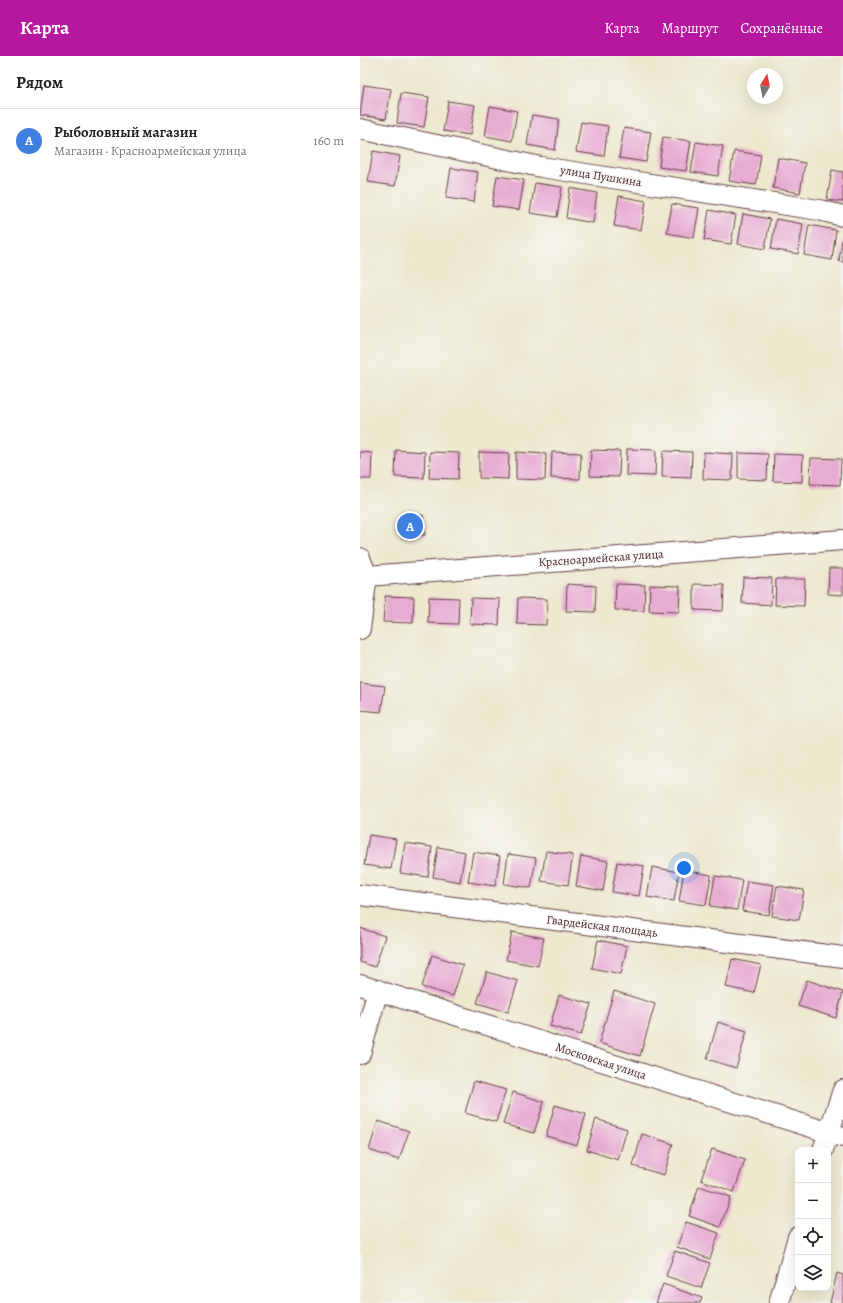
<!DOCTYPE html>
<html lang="ru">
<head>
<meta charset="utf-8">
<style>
	:root { --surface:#fff; --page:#f2f2f2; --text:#222; --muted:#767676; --line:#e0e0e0; --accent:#b5179e }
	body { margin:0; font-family:Alegreya,serif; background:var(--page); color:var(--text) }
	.controls { position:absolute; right:12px; bottom:12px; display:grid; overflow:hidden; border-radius:8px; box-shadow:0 4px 16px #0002 }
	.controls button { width:36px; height:36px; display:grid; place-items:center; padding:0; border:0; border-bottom:1px solid var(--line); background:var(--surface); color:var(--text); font:20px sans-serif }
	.compass { position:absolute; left:387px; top:12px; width:36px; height:36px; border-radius:50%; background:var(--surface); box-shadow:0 4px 16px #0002; rotate:10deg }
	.you { position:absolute; left:324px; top:812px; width:14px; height:14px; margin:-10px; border:3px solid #fff; border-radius:50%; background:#1a73e8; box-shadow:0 0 0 6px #1a73e833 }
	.badge { display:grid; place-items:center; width:26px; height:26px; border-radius:50%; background:var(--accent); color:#fff; font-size:13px; font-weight:700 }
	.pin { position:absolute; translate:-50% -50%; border:2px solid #fff; box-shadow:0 1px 4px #0006 }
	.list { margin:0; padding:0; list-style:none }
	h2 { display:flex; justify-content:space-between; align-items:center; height:52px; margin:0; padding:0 16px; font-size:17px }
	h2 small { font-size:13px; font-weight:400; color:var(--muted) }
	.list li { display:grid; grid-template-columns:26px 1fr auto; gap:12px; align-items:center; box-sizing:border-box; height:64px; padding:0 16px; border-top:1px solid var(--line) }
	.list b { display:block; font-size:15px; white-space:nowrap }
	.list p { margin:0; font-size:13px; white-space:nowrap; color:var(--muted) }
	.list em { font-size:13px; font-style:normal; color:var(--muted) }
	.icon { flex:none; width:22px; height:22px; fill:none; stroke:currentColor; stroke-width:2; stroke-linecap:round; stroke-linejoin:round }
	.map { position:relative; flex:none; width:483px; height:1247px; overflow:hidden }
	header { display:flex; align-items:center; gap:24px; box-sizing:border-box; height:56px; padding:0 20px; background:var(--accent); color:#fff }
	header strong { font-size:19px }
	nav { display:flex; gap:22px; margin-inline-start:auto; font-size:14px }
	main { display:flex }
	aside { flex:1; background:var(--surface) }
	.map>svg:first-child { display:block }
</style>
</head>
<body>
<header>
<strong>Карта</strong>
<nav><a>Карта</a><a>Маршрут</a><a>Сохранённые</a></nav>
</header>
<main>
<aside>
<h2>Рядом<small></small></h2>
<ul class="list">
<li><span class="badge" style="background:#3f7fe0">A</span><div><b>Рыболовный магазин</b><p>Магазин · Красноармейская улица</p></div><em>160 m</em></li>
</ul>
</aside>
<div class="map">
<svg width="483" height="1247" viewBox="0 0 483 1247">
	<rect width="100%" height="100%" fill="#f6f6f2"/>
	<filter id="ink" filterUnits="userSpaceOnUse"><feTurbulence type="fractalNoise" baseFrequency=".025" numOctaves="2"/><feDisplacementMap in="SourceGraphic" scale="8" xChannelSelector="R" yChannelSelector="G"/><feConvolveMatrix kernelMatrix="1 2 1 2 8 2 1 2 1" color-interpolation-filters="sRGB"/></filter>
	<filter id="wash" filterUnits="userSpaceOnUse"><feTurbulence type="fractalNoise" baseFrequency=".012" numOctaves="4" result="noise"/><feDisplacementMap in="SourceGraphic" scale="16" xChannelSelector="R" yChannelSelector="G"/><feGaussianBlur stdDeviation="0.9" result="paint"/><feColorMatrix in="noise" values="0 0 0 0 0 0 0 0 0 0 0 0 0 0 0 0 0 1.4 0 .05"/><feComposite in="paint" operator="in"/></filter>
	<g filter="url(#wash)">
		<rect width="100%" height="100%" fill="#ede8ce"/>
		<g id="blocks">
			<!-- building -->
			<path fill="#e7acd2" d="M4,29L31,33L26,63L0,59Z
				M41,37L69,41L64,71L37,67Z
				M88,45L115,49L110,79L83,75Z
				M130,50L157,55L152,85L125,80Z
				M172,59L199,63L195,94L167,89Z
				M221,66L248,70L244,100L216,96Z
				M264,72L291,76L286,106L259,102Z
				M303,81L331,85L326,115L299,111Z
				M336,86L363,90L358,120L331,116Z
				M13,95L40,100L35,130L8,126Z
				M374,95L401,99L396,129L369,125Z
				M418,102L445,107L440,137L413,132Z
				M91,112L118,116L114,146L86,142Z
				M472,114L483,116V146L467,144Z
				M137,120L164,124L159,154L132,150Z
				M175,127L202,131L197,161L170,157Z
				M210,132L237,137L233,167L206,162Z
				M259,140L286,145L281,174L254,170Z
				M312,148L339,152L334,182L307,177Z
				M349,154L376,159L371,188L344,184Z
				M383,158L410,163L405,193L378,188Z
				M416,163L443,168L438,198L411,193Z
				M449,169L476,174L472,204L444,199Z
				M482,184H483V206L479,205Z
				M267,393L296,394L295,420L266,419Z
				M36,394L65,396L64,422L35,421Z
				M231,394L260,395L259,421L230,420Z
				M303,395L332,396L331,422L302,421Z
				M0,396L12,397L11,423H0Z
				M70,396L99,397L98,423L69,422Z
				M119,396L149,397L148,423L119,422Z
				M156,396L186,398L185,424L156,423Z
				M192,396L221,397L220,423L191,422Z
				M344,396L373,398L372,424L343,423Z
				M378,397L408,398L407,424L378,423Z
				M414,398L443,399L442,426L413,425Z
				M451,402L481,403L480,429L450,428Z
				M63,459L65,479L41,481L39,461Z
				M469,512H483V539L468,538Z
				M383,521L412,522L411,549L382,547Z
				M416,523H445L444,550L415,549Z
				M207,528L236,530L235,556L206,555Z
				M256,528L285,529L284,555L255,554Z
				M334,528L364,529L363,555L334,554Z
				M290,529L320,530L319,556L289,555Z
				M25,540L54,541L53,567L23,566Z
				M69,541L99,542L98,568L68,567Z
				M111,542L140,543L139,569L110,568Z
				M158,542L187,543L186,569L157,568Z
				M0,627L25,630L21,656L0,654Z
				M9,779L36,783L31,813L4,809Z
				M45,787L72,791L68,821L40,817Z
				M78,791L105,796L100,826L73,821Z
				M186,795L213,799L208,829L181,825Z
				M113,796L140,800L135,830L108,826Z
				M148,798L176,802L171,832L144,828Z
				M221,800L248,805L243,835L216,830Z
				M257,806L284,810L279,840L252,836Z
				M292,811L319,816L314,845L287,841Z
				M324,814L351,819L346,849L319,845Z
				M355,820L382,824L377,854L350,850Z
				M387,825L414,829L409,859L382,855Z
				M417,830L444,834L439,864L412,860Z
				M0,872L25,880L15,911L0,906Z
				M152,876L184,882L178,910L146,904Z
				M238,884L267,890L261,918L232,912Z
				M72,899L103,909L93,940L62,931Z
				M372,903L401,909L394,937L366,931Z
				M127,916L158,925L148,956L117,947Z
				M447,924L483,936L476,962L438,950Z
				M254,935L295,948L280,1000L239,987Z
				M199,939L231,948L221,979L190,970Z
				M358,966L387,975L376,1012L347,1003Z
				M114,1025L146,1034L136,1066L105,1057Z
				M153,1036L184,1046L174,1077L143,1068Z
				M195,1049L226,1058L217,1089L186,1080Z
				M236,1063L267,1073L258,1104L227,1094Z
				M18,1065L49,1075L39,1104L9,1094Z
				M282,1078L313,1088L304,1119L273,1110Z
				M352,1093L385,1104L374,1136L341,1124Z
				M339,1130L371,1141L360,1171L329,1160Z
				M326,1166L359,1177L350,1203L317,1191Z
				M315,1195L350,1207L341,1232L306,1220Z
				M477,1217L483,1219V1247H470Z
				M303,1228L342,1242L340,1247H296Z"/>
		</g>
	</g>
	<g filter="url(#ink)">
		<use href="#blocks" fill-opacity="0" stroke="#623d43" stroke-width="1"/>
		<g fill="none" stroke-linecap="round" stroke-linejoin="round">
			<!-- minor casing -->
			<g stroke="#623d43" stroke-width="22">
				<path id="minor" d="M0,73L181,111L459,154L483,160
					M0,502L7,520L0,573
					M0,522L7,520L483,484
					M0,839L483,901
					M0,929L483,1081
					M0,998L18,934
					M463,1094L483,1034
					M419,1247L438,1181"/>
			</g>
			<!-- minor -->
			<use href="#minor" stroke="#fff" stroke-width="20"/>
		</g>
	</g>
	<g text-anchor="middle" stroke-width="3" stroke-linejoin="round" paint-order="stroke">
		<!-- street labels -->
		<g font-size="12" fill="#4a1f2b" stroke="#f6f6f2">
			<text transform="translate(241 120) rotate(9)" y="4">улица Пушкина</text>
			<text transform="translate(241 502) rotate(-4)" y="4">Красноармейская улица</text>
			<text transform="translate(242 870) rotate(7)" y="4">Гвардейская площадь</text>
			<text transform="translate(241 1005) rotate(18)" y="4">Московская улица</text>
		</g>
	</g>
</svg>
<div class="controls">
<button>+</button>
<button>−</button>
<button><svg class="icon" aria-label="locate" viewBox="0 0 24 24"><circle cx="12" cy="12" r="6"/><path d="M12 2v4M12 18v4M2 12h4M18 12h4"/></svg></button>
<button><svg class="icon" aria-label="layers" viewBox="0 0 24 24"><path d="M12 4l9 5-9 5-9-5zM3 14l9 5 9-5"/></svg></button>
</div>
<svg class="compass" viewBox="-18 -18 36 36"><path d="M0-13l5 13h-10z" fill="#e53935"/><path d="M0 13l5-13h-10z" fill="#767676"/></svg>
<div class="you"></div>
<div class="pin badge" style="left:50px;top:470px;background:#3f7fe0">A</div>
</div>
</main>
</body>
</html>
